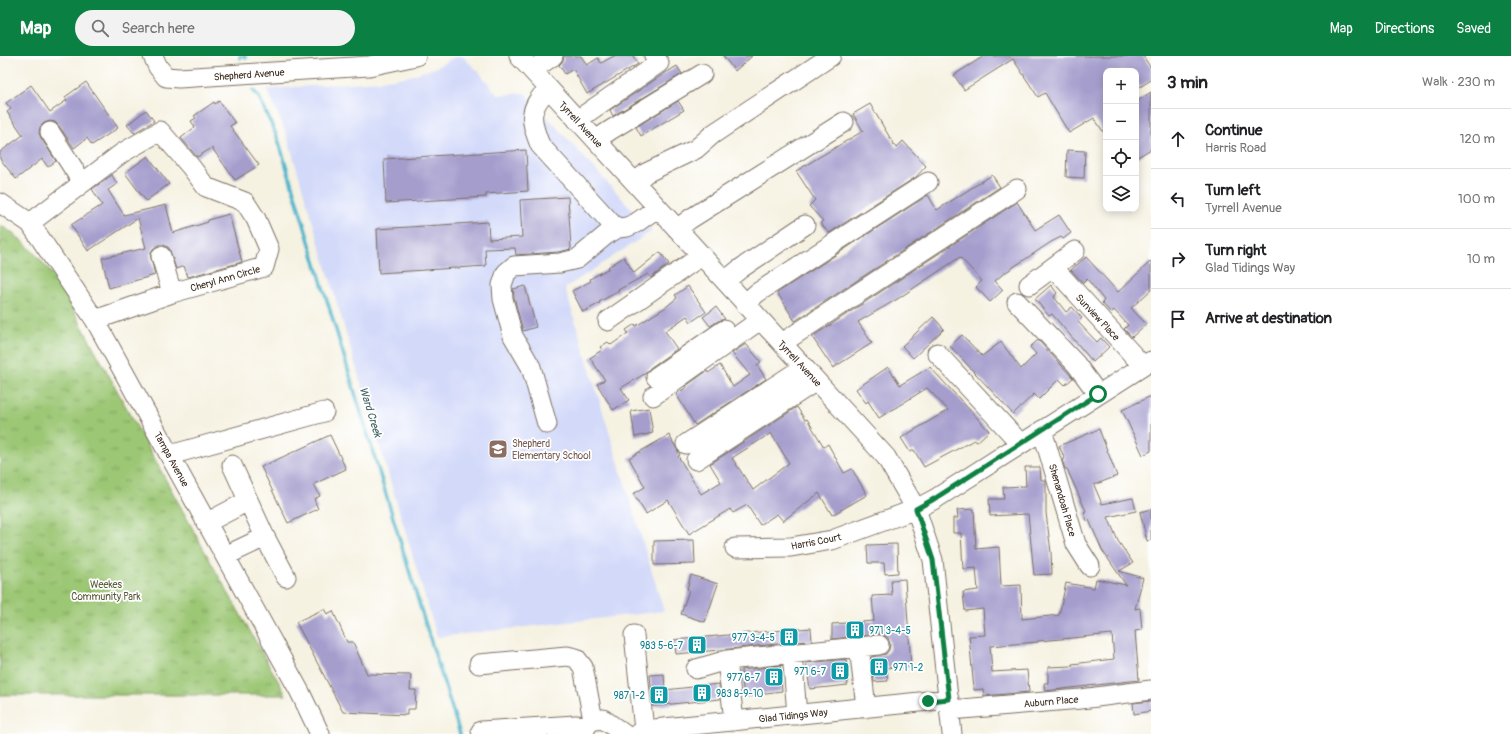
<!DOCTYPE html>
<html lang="en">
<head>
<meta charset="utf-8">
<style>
	:root { --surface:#fff; --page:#f2f2f2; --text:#202124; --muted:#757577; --line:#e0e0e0; --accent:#0b8043 }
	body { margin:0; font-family:Pangolin,sans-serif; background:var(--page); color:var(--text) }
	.controls { position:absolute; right:12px; top:12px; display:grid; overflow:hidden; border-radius:8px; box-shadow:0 2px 10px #0003 }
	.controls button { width:36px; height:36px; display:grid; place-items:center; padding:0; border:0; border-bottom:1px solid var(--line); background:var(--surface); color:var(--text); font:20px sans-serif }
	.stop { position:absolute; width:12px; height:12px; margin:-9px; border:3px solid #0b8043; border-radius:50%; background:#fff }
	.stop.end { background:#0b8043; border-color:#fff; box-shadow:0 1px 4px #0008 }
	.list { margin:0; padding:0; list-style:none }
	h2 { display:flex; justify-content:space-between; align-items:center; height:52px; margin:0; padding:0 16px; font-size:17px }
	h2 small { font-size:13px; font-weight:400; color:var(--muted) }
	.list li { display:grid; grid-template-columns:26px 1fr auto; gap:12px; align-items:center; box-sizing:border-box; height:60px; padding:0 16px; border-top:1px solid var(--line) }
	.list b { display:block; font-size:15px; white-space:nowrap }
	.list p { margin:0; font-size:13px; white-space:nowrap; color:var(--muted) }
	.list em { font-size:13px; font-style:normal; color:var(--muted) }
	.icon { flex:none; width:22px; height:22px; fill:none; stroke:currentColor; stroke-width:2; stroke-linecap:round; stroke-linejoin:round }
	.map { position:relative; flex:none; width:1151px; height:678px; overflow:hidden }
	header { display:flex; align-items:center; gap:24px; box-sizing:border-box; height:56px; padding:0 20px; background:var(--accent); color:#fff }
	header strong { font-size:19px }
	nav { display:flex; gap:22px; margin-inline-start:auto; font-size:14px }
	.search { width:280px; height:36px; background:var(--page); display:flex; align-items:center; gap:10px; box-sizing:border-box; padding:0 14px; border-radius:22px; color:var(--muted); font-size:15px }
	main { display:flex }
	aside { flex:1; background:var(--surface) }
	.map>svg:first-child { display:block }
</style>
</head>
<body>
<header>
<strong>Map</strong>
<div class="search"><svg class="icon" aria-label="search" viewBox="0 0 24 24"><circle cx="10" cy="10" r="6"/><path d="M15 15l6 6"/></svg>Search here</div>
<nav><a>Map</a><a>Directions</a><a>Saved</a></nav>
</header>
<main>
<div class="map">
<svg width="1151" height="678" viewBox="0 0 1151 678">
	<defs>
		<pattern id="park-tufts" width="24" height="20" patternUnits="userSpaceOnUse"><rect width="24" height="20" fill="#9cc774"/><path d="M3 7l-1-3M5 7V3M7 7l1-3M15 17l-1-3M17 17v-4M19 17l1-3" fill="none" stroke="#80a25f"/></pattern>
	</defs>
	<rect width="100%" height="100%" fill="#fff"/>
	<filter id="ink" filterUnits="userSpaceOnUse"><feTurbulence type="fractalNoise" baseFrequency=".025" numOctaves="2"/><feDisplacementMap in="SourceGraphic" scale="8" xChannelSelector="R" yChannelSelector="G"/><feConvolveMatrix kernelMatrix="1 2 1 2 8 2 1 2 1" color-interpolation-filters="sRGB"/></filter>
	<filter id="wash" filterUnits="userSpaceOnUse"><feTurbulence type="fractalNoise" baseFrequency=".012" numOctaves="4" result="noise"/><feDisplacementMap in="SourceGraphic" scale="16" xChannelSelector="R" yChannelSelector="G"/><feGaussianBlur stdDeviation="0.9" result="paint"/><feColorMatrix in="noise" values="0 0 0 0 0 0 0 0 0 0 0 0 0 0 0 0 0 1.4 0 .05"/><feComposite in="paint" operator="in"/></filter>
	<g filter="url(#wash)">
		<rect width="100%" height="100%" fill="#f6f2e2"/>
		<!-- built -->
		<path fill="#d2d9f9" d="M457,0H462L479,16L498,39L525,37L652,175L565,232L664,555L437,581L286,77L267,33L380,25L410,20L434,12Z"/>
		<!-- park -->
		<path fill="url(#park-tufts)" stroke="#6c7849" d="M0,169C24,183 43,205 59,228L209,503L286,639H0Z"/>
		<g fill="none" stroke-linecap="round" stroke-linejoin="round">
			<!-- stream -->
			<path stroke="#4db5cb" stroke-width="3.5" d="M240,0V2
				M244,0L246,2
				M253,34L259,41L278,83L418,544L460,678"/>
		</g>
		<g id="blocks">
			<!-- building -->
			<path fill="#a59ecd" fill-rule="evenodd" d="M564,0H581L587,9L598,2L601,7L614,0H633L638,8L587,38L573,13L565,18L559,9L563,5Z
				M723,0H752L735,15Z
				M984,0H1143L1151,12V24L1140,31L1136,26V15H1106V80L1094,62L1069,77L1045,37L1038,41L1013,3L964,34L954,19Z
				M677,10L682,18L613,60L610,54L662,19Z
				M86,26L118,72L92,89L87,82L74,92L59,70L55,66L50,65L44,67L40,71L39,77L41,82L56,105L48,111L42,103L16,123L0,103V96L23,79L7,56L11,53L6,47L31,29L50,56L67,44L65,41Z
				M1151,36V93L1136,102V46Z
				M219,45L235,67L230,70L259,109L235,124L212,92L197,101L181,82L195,71L191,65L196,62L194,60L214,46L215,48Z
				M678,45L684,54L641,80L636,71Z
				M870,48L896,92L903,85L926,110L916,121L829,177L820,167L823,165L809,150L815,144L796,115L863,75L853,58Z
				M146,54L154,65L134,77L127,69Z
				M526,94L528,135L486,138V141L386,147L384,103Z
				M1067,94L1085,95L1084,122L1066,121Z
				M148,100L169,128L146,145L125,117Z
				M112,119L117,128L108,134L124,159L166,149L173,177L208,166V164L229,158L242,206L188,221L184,210L176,213L169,192L164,189H158L153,193L150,198L155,219L109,232L102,202L146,192L138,162L88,195L71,169L102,149L92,133Z
				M992,119L1000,131L795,265L786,251H787L777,237L928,139L937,154Z
				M568,141L571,193L558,196L516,199L515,192L485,193L486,210L379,217L377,173L488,166L489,183L522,181L520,144Z
				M1017,146L1035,174L1059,159L1071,177L1063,183L1061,181L1051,186L1003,218L995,225L1003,234L990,246L976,231L982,225L960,201L899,242L858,266L872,287L833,312L812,281Z
				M660,196L669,208L653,220L651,222L648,218L618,234L619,235L599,246L600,247L583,256L572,235L591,225L590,223L609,212L608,211L624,201L634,217Z
				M1086,201L1118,236L1151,205V234L1131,252L1146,268L1132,281L1124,273L1128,269L1114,254L1111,257L1102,247L1104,244L1087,223L1083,227L1071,214Z
				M1051,229L1057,237L1054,241L1066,256L1072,251L1082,262L1078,266L1097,286L1101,282L1109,291L1093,306L1052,258L1049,260L1035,243Z
				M525,230L536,271L523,275L514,241L513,233Z
				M688,230L706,256L691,266L687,260L665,275L677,293L650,312L646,317L621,332L629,344L613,354L597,328L605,324L590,302L602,294L600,291L608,286L611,289L628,277L626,274L635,268L636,270L666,251L677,242L675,239Z
				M716,251L725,263L718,265L710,270L703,261Z
				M933,261L944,273L913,302L902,290Z
				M962,279L982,300L1001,286L1021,313L1036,298L1030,291L1038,284L1073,322L1065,329L1059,323L1039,343L1034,338L1013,358L950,290Z
				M746,288L761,306L757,309L766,323L695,369L676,338L687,331L686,330L707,315L708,317L720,309L733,331L750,319L732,297Z
				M888,311L900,329L930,311L989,375L977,386L974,384L924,411L914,394L910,396L901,382L948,354L927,332L879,362L868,345L866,347L856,333Z
				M1151,340V395L1143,399L1122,354Z
				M797,351L805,364L807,363L824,391L828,388L844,417L852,413L867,439L832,459L819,437L783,465L777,458L760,469L747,449L733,457L730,453L689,478L668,444L646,458L633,438L645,431L629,402L669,379L680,399L678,400L701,438L721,426L710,408ZM771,377L789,407L753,434L732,402Z
				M649,352L653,377L635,381L631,355Z
				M1099,373L1117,420L1094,429L1102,448L1133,442L1136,455L1108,461L1118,485L1133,507L1119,515L1143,522L1135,553L1140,552L1142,574L1135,575L1139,624L1045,635L1044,627H1048V611L1072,610V608L1114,603L1112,578L1072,582L1038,585V586L990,590L992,616L1027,614L1029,636L984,640L983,633L974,634L969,580L985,579L983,553L965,555L963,536L978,534L976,512L963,513L961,477H953V462H958L957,454L974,453L976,493L999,491L1001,530L1021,529L1022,563L1059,559L1066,527L1094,532L1096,523L1126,529L1102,494L1089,464L1087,465L1084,456L1086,455L1067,413H1065L1062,404L1065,403L1059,390Z
				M330,379L346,413L314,428L320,440L314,443L318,453L288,467L261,411Z
				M1025,411H1040L1041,424H1046V457L1051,496L1052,518L1034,519L1028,458L990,460L989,443H1004L1003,431L1026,430Z
				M1151,453V484L1147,485L1140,456Z
				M694,484L695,508L654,509V485Z
				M897,488L898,517L885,518L884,507H868L867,489Z
				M691,519L718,528L705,566L681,558L689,534L687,533Z
				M905,523L911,610L886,612L888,625L874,626L871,601L886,598L889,594L890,588L888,582L883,579L878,578L832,583V568L874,565L872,540L892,539L891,524Z
				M324,553L327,558L333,555L347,586H353L367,618L411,619L410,634H416L415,653H407V659L343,656L296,566Z
				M811,572L812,585L797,586L791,585L786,587L720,594L676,598L674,584L739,578H736Z
				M846,603L848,629L810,633L806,607Z
				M780,610L782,635L758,638V639L744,641L741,614Z
				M664,618L665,634L719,628L720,643L653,650L650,619Z
				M1151,645V655L1134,658L1133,647Z"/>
		</g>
	</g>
	<g filter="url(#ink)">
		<use href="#blocks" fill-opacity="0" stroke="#7c7063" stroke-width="1"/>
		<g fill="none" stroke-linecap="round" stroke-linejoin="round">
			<!-- minor casing -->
			<g stroke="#7c7063" stroke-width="21">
				<path id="minor" d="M153,0L158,11L166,21L179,22L369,10L416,0
					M519,0L886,401L916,453L933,504L952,678
					M532,14L553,0
					M548,32C529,54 529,61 540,89L612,168L618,172
					M577,64L659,7L654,0
					M50,76L82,126
					M596,84L609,75L702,18
					M636,126L646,117L696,93L713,78L831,0
					M0,147L30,167L95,264L300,636L320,678
					M30,167L122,97L160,75L191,111L206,131L245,146L256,163L269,193L264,211L172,237L95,264
					M677,173L690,163L844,66
					M161,200L172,237
					M1053,211L1143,310
					M725,225L740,213L805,169
					M1029,229L1075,195
					M1017,246L1076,308L1098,338
					M745,248L757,237L928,126
					M608,265L701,200
					M782,287L1017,133
					M937,297L1021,388
					M656,321L724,274
					M653,340L760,264
					M547,368L531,311L513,280L503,243L502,229L506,217L514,210L560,207L577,203L606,179L618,172L627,171L636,167L657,152
					M1042,374L1076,488L1090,510
					M686,388L804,311
					M170,399L324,356
					M696,404L816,325
					M232,409L265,481
					M206,467L248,445
					M735,492L791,491L832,484L916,453L935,443L1151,305
					M225,500L265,481L286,521
					M634,579L644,674
					M859,590L866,652
					M792,596L797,659
					M727,604L734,665
					M479,608L567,600L576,602L583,611L593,664
					M696,613L727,604L879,589
					M950,654L1081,643L1151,634
					M586,672C589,664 595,664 603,663L624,678
					M481,675L576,669L586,670
					M637,678L644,674L949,643"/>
			</g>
			<!-- minor -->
			<use href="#minor" stroke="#fff" stroke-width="19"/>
		</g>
	</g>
	<g fill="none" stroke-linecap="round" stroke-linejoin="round" filter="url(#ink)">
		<!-- route -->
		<path stroke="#0b8043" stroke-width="5" d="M928,645L949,643L933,504L916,453L934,443L1098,338"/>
	</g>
	<!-- icons -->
	<defs>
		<g id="school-square" transform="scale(1)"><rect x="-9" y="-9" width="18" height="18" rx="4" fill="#8d6e63" stroke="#fff"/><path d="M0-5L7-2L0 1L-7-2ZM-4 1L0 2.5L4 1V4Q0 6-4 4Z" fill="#fff"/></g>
		<g id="building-square" transform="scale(1)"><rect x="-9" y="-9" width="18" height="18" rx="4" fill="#0f9aa8" stroke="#fff"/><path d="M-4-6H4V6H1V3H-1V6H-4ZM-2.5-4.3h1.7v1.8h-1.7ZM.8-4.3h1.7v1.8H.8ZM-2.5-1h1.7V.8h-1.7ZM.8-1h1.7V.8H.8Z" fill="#fff"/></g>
	</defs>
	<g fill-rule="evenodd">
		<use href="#school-square" x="498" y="393"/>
		<use href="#building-square" x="855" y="574"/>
		<use href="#building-square" x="789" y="581"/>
		<use href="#building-square" x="697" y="589"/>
		<use href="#building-square" x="879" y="611"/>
		<use href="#building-square" x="840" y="615"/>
		<use href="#building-square" x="774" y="621"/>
		<use href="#building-square" x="702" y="637"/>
		<use href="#building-square" x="659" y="639"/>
	</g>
	<g text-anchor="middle" stroke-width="3.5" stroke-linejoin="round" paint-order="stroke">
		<!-- street labels -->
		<g font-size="10" fill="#3b2a1e" stroke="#fff">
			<text transform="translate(249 18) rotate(-4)" y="4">Shepherd Avenue</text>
			<text transform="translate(581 68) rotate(47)" y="4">Tyrrell Avenue</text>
			<text transform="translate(225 222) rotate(-16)" y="4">Cheryl Ann Circle</text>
			<text transform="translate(1098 261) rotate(47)" y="4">Sunview Place</text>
			<text transform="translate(800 307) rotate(47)" y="4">Tyrrell Avenue</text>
			<text transform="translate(172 403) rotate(61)" y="4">Tampa Avenue</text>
			<text transform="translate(1063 444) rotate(74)" y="4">Shenandoah Place</text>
			<text transform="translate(816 485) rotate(-11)" y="4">Harris Court</text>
			<text transform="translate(1051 645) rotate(-5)" y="4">Auburn Place</text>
			<text transform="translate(793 659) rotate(-6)" y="4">Glad Tidings Way</text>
		</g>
		<!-- education labels -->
		<g font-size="10" fill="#785e54" stroke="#fff" text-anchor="start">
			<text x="512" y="391">Shepherd<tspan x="512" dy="12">Elementary School</tspan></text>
		</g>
		<!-- park labels -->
		<g font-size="10" fill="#585938" stroke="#fff">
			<text x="106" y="532">Weekes<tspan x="106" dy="12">Community Park</tspan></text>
		</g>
		<!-- culture labels -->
		<g font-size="10" fill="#0d838f" stroke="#fff" text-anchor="end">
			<text x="869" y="578" text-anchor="start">971 3-4-5</text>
			<text x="775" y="585">977 3-4-5</text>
			<text x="683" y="593">983 5-6-7</text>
			<text x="893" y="615" text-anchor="start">971 1-2</text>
			<text x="826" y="619">971 6-7</text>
			<text x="760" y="625">977 6-7</text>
			<text x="716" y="641" text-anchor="start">983 8-9-10</text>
			<text x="645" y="643">987 1-2</text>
		</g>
		<!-- water labels -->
		<g font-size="11" font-style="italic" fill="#426263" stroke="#fff">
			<text transform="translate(371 356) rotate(73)" y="4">Ward Creek</text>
		</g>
	</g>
</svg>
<div class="controls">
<button>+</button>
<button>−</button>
<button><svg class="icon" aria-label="locate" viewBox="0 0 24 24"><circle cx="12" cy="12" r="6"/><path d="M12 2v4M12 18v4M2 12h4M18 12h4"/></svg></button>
<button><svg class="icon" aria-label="layers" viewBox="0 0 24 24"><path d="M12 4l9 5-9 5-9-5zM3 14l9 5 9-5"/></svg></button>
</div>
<div class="stop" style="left:1098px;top:338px"></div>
<div class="stop end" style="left:928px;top:645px"></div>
</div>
<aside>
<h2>3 min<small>Walk · 230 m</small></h2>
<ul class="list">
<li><svg class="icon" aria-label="ahead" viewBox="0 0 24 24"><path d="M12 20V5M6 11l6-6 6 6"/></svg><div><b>Continue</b><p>Harris Road</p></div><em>120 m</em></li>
<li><svg class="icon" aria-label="left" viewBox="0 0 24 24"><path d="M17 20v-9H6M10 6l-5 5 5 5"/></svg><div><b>Turn left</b><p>Tyrrell Avenue</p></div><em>100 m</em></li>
<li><svg class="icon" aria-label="right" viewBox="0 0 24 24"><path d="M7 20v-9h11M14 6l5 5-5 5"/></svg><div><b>Turn right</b><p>Glad Tidings Way</p></div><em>10 m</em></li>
<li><svg class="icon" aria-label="arrive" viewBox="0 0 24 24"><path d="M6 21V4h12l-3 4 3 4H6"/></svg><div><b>Arrive at destination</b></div></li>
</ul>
</aside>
</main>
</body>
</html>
